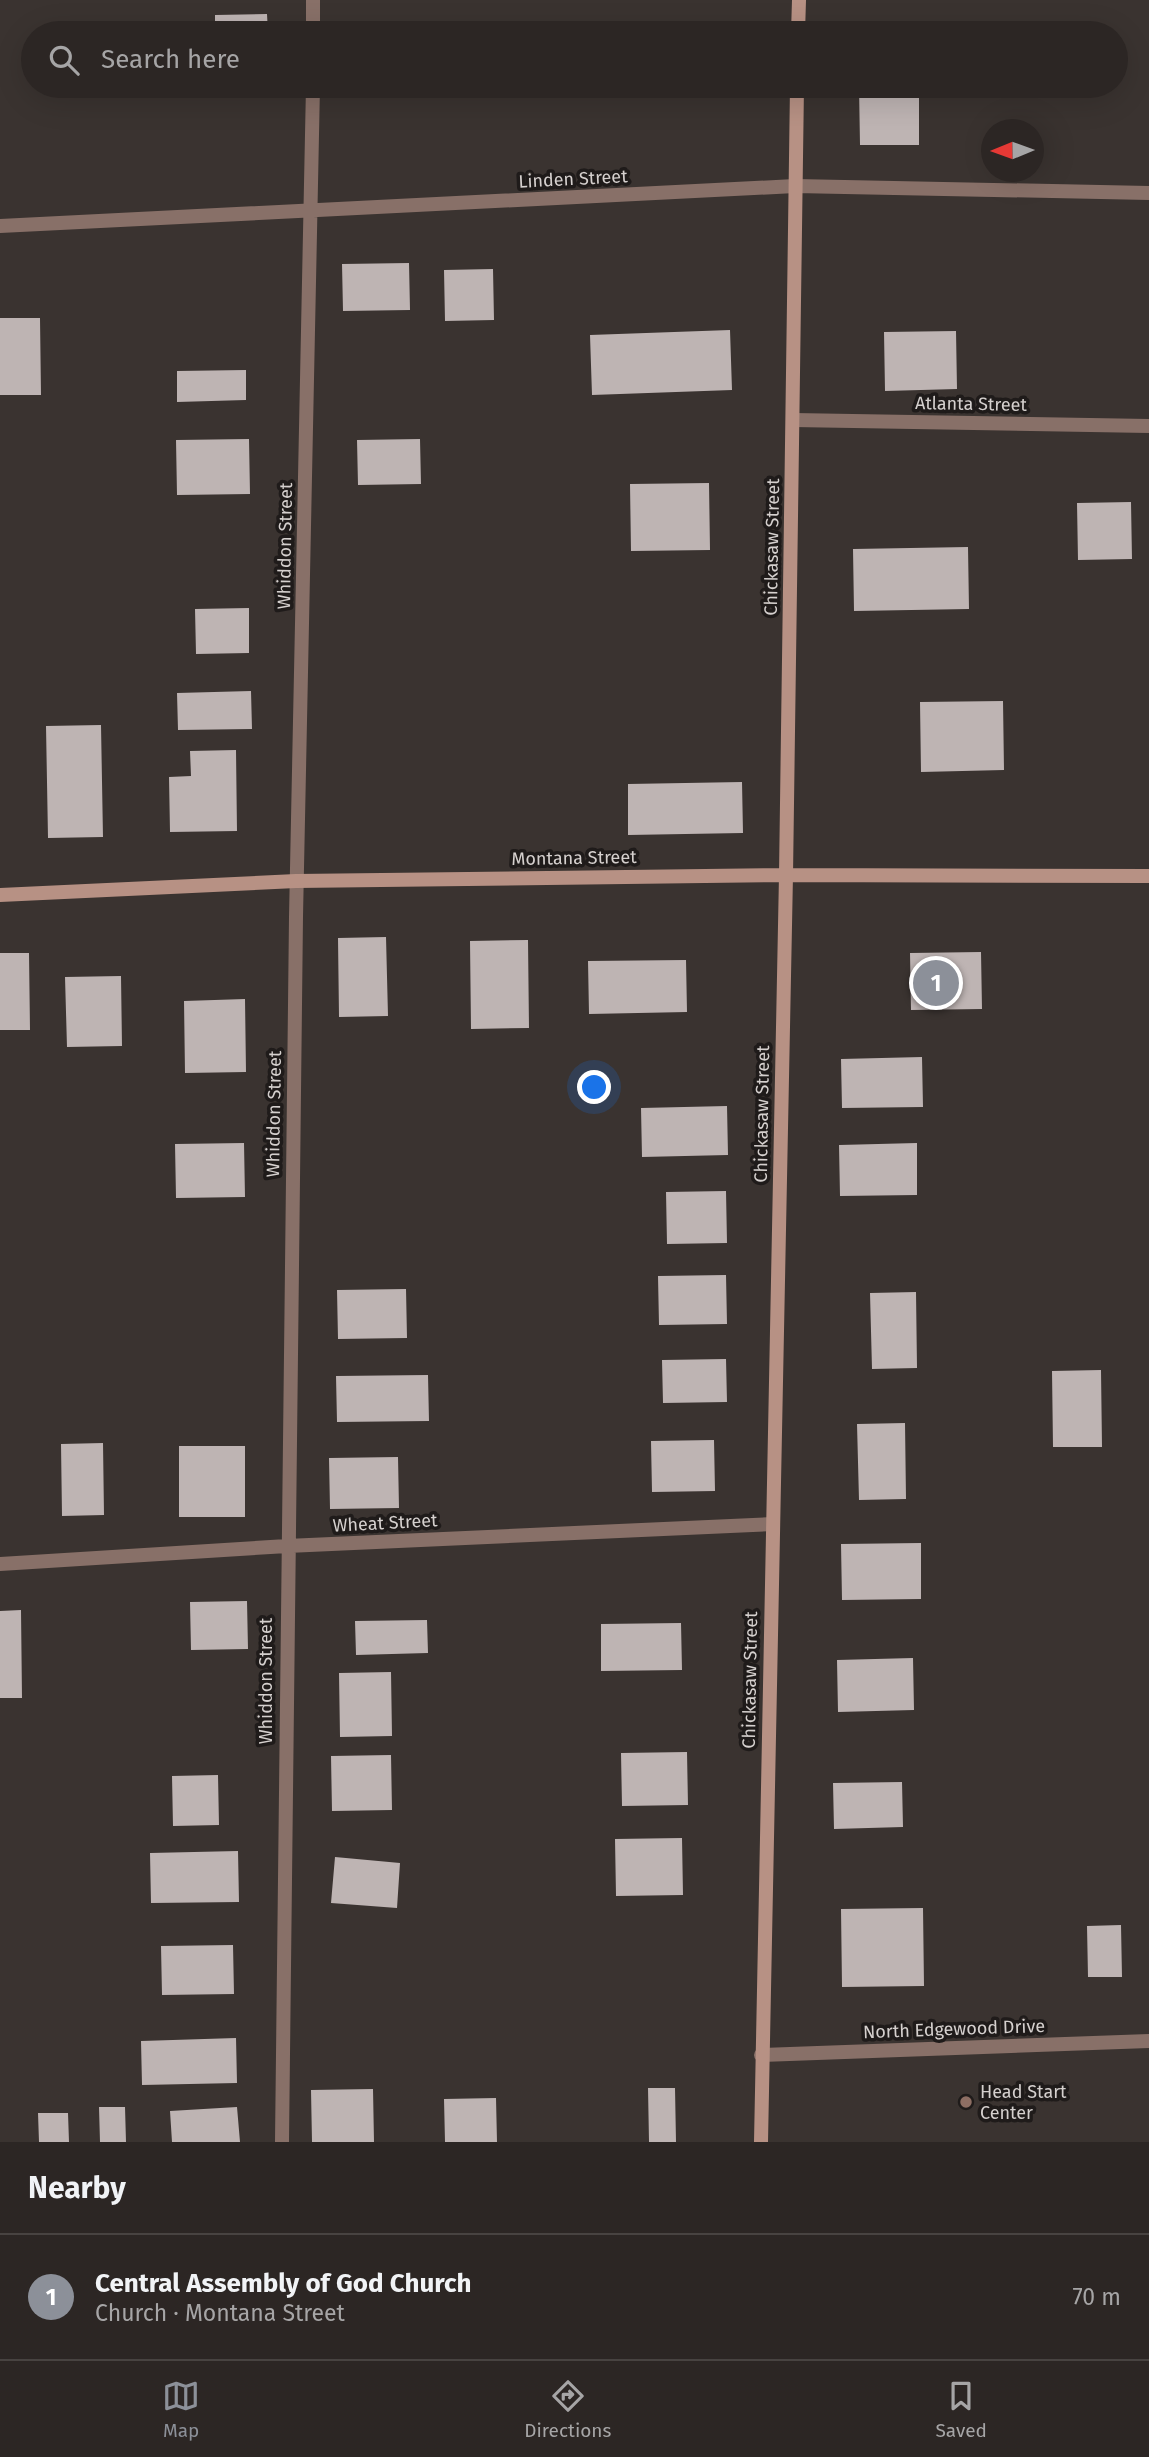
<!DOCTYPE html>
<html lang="en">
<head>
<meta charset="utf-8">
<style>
	:root { --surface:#2c2624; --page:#383231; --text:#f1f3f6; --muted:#a6a5a6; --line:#484341; --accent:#8c9099 }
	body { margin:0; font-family:"Fira Sans",sans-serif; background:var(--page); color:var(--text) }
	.compass { position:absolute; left:981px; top:119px; width:63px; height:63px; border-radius:50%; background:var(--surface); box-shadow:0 7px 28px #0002; rotate:269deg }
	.you { position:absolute; left:595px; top:1088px; width:24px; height:24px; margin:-18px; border:5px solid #fff; border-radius:50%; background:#1a73e8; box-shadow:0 0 0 10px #1a73e833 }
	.badge { display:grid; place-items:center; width:46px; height:46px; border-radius:50%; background:var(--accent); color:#fff; font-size:23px; font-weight:700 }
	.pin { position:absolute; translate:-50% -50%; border:4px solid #fff; box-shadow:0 2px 7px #0006 }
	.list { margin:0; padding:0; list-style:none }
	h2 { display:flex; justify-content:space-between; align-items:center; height:91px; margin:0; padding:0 28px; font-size:30px }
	h2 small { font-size:23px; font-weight:400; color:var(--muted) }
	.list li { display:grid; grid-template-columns:46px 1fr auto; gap:21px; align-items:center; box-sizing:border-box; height:126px; padding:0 28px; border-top:2px solid var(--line) }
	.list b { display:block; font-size:26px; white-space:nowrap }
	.list p { margin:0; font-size:23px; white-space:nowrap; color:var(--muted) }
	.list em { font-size:23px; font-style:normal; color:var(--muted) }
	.icon { flex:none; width:38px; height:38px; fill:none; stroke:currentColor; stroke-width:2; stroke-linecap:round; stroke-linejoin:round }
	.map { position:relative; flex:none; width:1149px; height:2142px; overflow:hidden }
	.search { position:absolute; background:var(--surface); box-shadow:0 7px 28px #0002; left:21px; right:21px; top:21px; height:77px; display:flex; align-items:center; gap:18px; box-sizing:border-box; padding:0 24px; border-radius:38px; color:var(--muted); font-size:26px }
	.sheet { height:217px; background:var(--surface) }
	nav { display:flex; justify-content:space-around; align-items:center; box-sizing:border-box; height:98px; border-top:2px solid var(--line); background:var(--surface); font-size:19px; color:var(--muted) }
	nav a { display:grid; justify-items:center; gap:4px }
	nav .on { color:var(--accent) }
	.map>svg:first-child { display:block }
</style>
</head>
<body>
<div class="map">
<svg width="1149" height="2142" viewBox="0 0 1149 2142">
	<rect width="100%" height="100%" fill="#3a3330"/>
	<!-- building -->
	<path fill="#beb4b3" d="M267,14L268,33H215V15Z
		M859,86H919V145H860Z
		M409,263L410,310L343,311L342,264Z
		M493,269L494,320L445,321L444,270Z
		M0,318H40L41,395H0Z
		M730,330L732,390L592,395L590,335Z
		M956,331L957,389L885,391L884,332Z
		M246,370V400L177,402V371Z
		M249,439L250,494L177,495L176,440Z
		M420,439L421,484L358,485L357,440Z
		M709,483L710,550L631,551L630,484Z
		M1131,502L1132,559L1078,560L1077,503Z
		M968,547L969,609L854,611L853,549Z
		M249,608V653L196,654L195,609Z
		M251,691L252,729L178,730L177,693Z
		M1003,701L1004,770L921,772L920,702Z
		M101,725L103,837L48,838L46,726Z
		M236,750L237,831L170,832L169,777L191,776L190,751Z
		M742,782L743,833L628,835V784Z
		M386,937L388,1016L339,1017L338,938Z
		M528,940L529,1028L471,1029L470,941Z
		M981,952L982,1009L911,1010L910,953Z
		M0,953H29L30,1030H0Z
		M686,960L687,1012L589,1014L588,961Z
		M121,976L122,1046L67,1047L65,977Z
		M245,999L246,1072L185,1073L184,1001Z
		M922,1057L923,1107L842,1108L841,1059Z
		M727,1106L728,1155L642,1157L641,1108Z
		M244,1143L245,1197L176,1198L175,1144Z
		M917,1143V1195L840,1196L839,1145Z
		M726,1191L727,1243L667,1244L666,1192Z
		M726,1275L727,1324L659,1325L658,1276Z
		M406,1289L407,1338L338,1339L337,1290Z
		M916,1292L917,1368L872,1369L870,1293Z
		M726,1359L727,1402L663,1403L662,1360Z
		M1101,1370L1102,1447H1053L1052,1371Z
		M428,1375L429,1421L337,1422L336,1376Z
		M905,1423L906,1499L859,1500L857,1424Z
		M714,1440L715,1491L652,1492L651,1441Z
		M103,1443L104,1515L62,1516L61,1444Z
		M179,1446H245V1517H179Z
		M398,1457L399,1508L330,1509L329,1458Z
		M921,1543V1599L842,1600L841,1544Z
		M247,1601L248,1649L191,1650L190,1602Z
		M21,1610L22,1698H0V1611Z
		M427,1620L428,1653L356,1655L355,1621Z
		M681,1623L682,1670L601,1671V1624Z
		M913,1658L914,1710L838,1712L837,1660Z
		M391,1672L392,1736L340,1737L339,1673Z
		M687,1752L688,1805L622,1806L621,1753Z
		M391,1755L392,1810L332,1811L331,1756Z
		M218,1775L219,1825L173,1826L172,1776Z
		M902,1782L903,1827L834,1829L833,1783Z
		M682,1838L683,1895L616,1896L615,1839Z
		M238,1851L239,1902L151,1903L150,1853Z
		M335,1857L400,1863L397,1908L331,1903Z
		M923,1908L924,1986L842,1987L841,1909Z
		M1121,1925L1122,1977H1088L1087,1926Z
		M233,1945L234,1994L162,1995L161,1946Z
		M236,2038L237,2083L142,2085L141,2041Z
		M648,2088H675L676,2142H649Z
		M373,2089L374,2142H312L311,2090Z
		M496,2098L497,2142H445L444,2099Z
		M99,2107H125L126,2142H100Z
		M237,2107L240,2142H172L170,2111Z
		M38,2113H68L69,2142H39Z"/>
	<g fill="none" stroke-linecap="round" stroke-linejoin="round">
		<!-- street -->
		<path stroke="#887068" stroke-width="14" d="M313,33V0
			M0,226L795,186L1149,193
			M793,420L1149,426
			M0,1564L287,1546L773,1524
			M761,2055L1149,2041
			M282,2142L296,917L313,86"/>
		<!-- secondary -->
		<path stroke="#b79184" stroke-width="14" d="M798,33L799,0
			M0,895L296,881L786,875L1149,876
			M761,2142L786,875L797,86"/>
	</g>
	<!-- markers -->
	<circle fill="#8d6e63" stroke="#1f1b1a" stroke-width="2.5" cx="966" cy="2102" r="7"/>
	<g text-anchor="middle" stroke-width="7" stroke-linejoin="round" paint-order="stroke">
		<!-- street labels -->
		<g font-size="18" fill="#d5d0ce" stroke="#1f1b1a">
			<text transform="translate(573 179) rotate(-3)" y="6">Linden Street</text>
			<text transform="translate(971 404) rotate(1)" y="6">Atlanta Street</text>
			<text transform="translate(285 546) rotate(-89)" y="6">Whiddon Street</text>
			<text transform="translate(772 547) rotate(-89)" y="6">Chickasaw Street</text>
			<text transform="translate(574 858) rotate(-1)" y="6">Montana Street</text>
			<text transform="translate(274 1114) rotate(-89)" y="6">Whiddon Street</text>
			<text transform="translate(762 1114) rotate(-89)" y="6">Chickasaw Street</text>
			<text transform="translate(385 1523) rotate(-3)" y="6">Wheat Street</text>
			<text transform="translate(750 1680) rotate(-89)" y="6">Chickasaw Street</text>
			<text transform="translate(266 1681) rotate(-90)" y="6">Whiddon Street</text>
			<text transform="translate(954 2029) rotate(-2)" y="6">North Edgewood Drive</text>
		</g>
		<!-- poi labels -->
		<g font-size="18" fill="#d5d0ce" stroke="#1f1b1a" text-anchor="start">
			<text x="980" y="2098">Head Start<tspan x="980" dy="21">Center</tspan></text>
		</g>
	</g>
</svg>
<svg class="compass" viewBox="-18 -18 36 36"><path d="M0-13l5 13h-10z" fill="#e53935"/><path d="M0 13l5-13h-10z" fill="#a6a5a6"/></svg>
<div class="you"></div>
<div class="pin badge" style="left:936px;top:983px">1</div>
<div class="search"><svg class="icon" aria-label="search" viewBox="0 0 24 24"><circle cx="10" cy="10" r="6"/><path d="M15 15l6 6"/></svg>Search here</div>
</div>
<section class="sheet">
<h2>Nearby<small></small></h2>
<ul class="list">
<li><span class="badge">1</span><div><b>Central Assembly of God Church</b><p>Church · Montana Street</p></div><em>70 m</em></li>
</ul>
</section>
<nav>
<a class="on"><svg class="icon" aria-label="map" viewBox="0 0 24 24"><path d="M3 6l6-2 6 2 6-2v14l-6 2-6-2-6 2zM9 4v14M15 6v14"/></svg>Map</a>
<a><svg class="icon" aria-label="directions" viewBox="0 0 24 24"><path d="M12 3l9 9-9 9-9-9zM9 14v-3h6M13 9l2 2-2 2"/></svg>Directions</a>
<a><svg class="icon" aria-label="saved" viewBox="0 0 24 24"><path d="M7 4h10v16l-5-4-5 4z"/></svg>Saved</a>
</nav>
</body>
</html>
